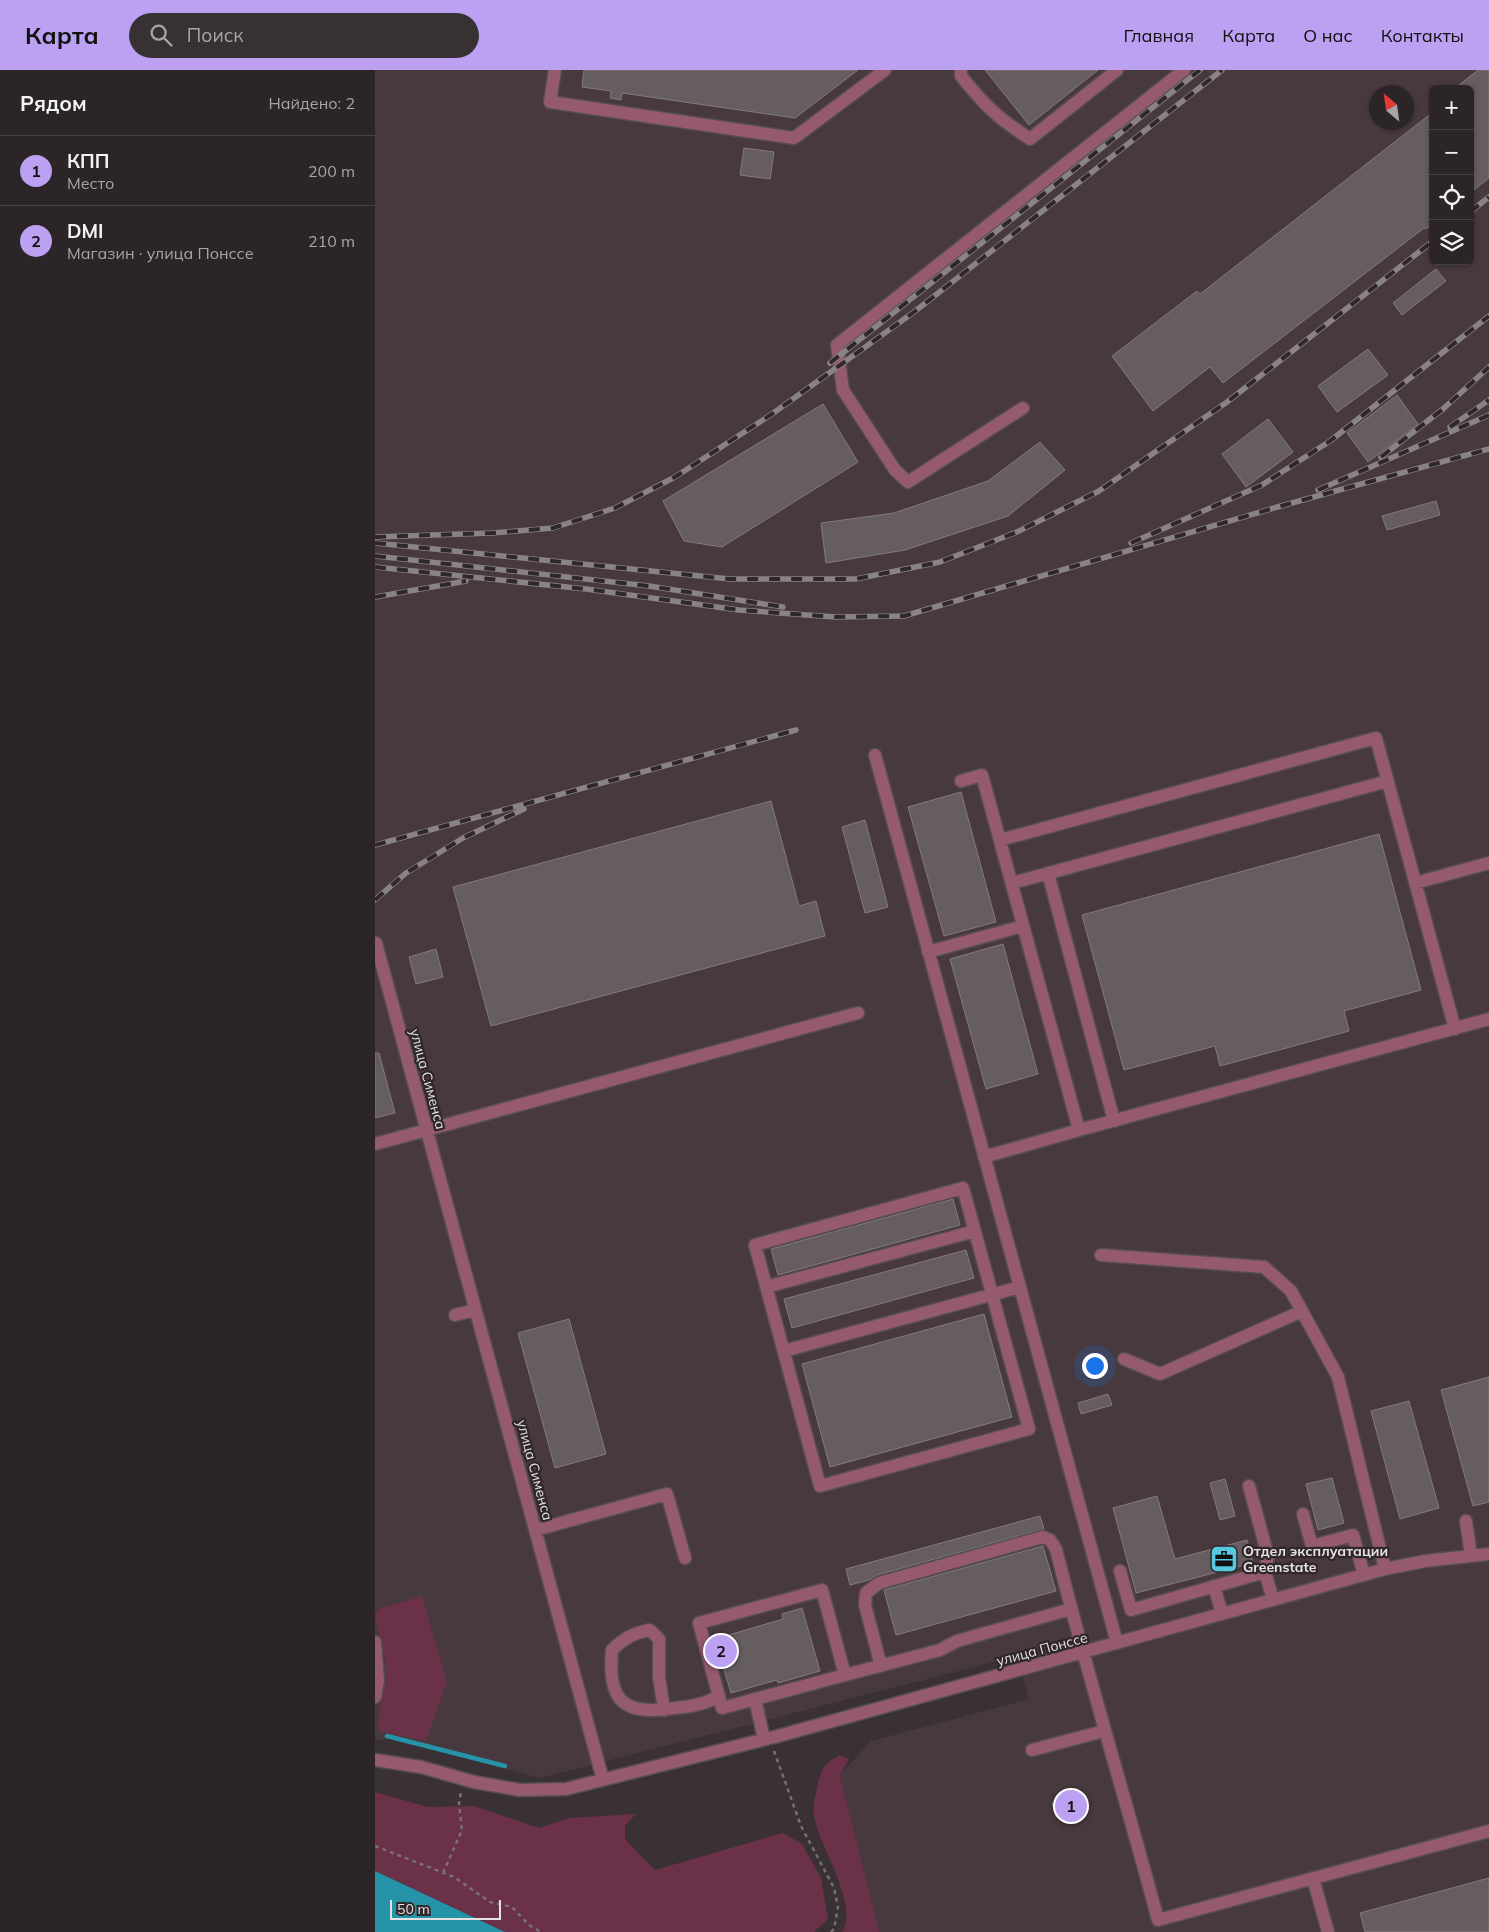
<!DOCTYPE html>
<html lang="ru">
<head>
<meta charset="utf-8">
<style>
	:root { --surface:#2b2527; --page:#373133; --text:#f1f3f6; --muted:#a6a5a7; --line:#474244; --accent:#bca0f2 }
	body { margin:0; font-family:Mulish,sans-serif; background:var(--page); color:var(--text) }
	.controls { position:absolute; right:15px; top:15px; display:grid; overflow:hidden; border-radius:8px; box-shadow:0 1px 4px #0004 }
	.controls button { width:45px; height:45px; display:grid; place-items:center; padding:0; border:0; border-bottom:1px solid var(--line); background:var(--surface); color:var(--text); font:25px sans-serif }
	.compass { position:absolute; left:994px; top:15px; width:45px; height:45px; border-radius:50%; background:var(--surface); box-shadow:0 1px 4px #0004; rotate:331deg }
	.scale { position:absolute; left:15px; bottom:12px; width:111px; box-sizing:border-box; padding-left:5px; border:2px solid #e6e1e2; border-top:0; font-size:14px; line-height:18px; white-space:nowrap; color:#e6e1e2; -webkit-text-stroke:4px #2f272a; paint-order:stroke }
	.you { position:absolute; left:719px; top:1295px; width:18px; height:18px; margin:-12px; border:4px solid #fff; border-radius:50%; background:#1a73e8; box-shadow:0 0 0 8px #1a73e833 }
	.badge { display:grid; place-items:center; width:32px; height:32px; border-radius:50%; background:var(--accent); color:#111; font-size:16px; font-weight:700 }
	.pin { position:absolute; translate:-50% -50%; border:2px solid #fff; box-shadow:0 1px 5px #0006 }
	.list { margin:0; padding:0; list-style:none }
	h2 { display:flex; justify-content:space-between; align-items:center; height:65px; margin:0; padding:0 20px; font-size:21px }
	h2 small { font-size:16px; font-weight:400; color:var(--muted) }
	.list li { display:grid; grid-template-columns:32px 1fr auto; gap:15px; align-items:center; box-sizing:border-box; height:70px; padding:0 20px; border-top:1px solid var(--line) }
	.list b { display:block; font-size:19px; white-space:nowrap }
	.list p { margin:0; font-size:16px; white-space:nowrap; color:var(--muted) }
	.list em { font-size:16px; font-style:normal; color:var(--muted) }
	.icon { flex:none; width:28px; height:28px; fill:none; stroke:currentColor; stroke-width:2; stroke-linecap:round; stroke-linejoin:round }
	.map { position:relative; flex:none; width:1114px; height:1862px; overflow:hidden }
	header { display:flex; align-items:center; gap:30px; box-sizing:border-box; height:70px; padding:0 25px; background:var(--accent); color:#111 }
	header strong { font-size:24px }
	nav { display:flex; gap:28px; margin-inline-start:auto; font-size:18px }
	.search { width:350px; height:45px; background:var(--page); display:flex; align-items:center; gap:12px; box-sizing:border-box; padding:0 18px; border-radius:28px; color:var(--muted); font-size:19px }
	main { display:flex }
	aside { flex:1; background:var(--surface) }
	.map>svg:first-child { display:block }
</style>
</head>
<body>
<header>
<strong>Карта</strong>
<div class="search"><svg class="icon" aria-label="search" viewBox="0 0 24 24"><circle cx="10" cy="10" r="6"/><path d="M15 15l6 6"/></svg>Поиск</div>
<nav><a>Главная</a><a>Карта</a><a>О нас</a><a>Контакты</a></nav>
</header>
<main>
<aside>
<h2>Рядом<small>Найдено: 2</small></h2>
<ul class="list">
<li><span class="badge">1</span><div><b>КПП</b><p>Место</p></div><em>200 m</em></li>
<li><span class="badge">2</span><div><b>DMI</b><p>Магазин · улица Понссе</p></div><em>210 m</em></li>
</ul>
</aside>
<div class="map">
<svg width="1114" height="1862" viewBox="0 0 1114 1862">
	<rect width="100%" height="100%" fill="#393134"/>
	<!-- built -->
	<path fill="#47393d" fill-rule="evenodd" d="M0,0H1114V1862H503L465,1705L496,1671L654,1629L642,1586L165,1708L16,1668L0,1671ZM1058,19H1095V191H1058ZM1002,22H1032V52H1002Z"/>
	<!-- green -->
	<path fill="#6b3148" d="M47,1526L72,1612L51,1671L3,1661C3,1638 11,1617 10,1594C10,1578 0,1557 1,1543L3,1539Z
		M465,1685L474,1689L465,1706L504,1862H467C485,1835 443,1775 439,1745C437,1736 441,1726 442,1718C445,1701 450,1692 465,1685Z
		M0,1722L53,1737L99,1736L164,1758L194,1748L261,1744L250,1755V1769L280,1800L408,1763L427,1774L446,1808L453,1849L439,1862H130L0,1801Z"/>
	<!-- water -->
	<path fill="#2594a8" d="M0,1801L130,1862H0Z"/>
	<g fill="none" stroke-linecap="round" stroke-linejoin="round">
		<!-- stream -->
		<path stroke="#2594a8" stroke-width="4.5" d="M12,1666L130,1696"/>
	</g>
	<!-- building -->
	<path fill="#655d60" stroke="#847b7d" d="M209,0H483L420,48L247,23L246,30L235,28L236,21L207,17Z
		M610,0H723L654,55Z
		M1103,0H1114V108L1095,123V19H1079Z
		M1058,42V154L1051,159L1049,158L848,313L835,297L778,341L737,286L822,221L825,224Z
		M369,78L399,82L395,109L365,105Z
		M1061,199L1071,211L1027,245L1018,233Z
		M993,279L1013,305L962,342L943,316Z
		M1022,325L1043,354L993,392L972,363Z
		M448,334L483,392L347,477L309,471L288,431Z
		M893,349L918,382L871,417L847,384Z
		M665,372L690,400L633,446L530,480L451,493L446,453L519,443L613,411Z
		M1061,431L1065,445L1012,460L1007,446Z
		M586,722L621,852L569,866L533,737Z
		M396,731L424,836L441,831L450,866L116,956L78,817Z
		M490,750L513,837L490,843L467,757Z
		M1004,764L1046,920L969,941L974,961L845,996L840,976L749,1000L707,845Z
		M628,874L663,1004L611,1019L575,889Z
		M61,879L68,907L41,914L34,887Z
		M0,983H4L20,1043L0,1048Z
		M578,1129L585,1155L403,1205L396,1179Z
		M591,1180L599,1208L417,1258L409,1229Z
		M609,1244L637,1347L455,1397L427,1294Z
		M194,1249L231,1384L180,1398L143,1263Z
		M1114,1307V1432L1098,1436L1066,1320Z
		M733,1324L737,1335L706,1344L703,1333Z
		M1034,1331L1064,1438L1025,1449L996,1341Z
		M957,1408L969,1453L943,1460L931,1414Z
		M850,1409L860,1446L845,1450L835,1413Z
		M782,1426L800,1489L872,1470L878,1493L761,1523L738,1438Z
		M665,1446L669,1459L502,1505L494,1510L475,1515L471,1499Z
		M668,1476L681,1521L521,1565L509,1520Z
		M427,1538L445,1601L403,1613L402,1610L356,1623L340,1569L408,1549L407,1544Z
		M710,1725L714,1739L681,1747L677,1733Z
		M1114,1808V1862H990L985,1843Z"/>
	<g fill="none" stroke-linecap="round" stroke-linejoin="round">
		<!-- minor casing -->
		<g stroke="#554d50" stroke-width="15">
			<path id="minor" d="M180,0L175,32L419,68L510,0
				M586,0V6C610,36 623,48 655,69L742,0
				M648,338L533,412L520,400L468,320L462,275L809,0
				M500,685L742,1573
				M586,711L607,705L704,1060L609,1087
				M625,770L1001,668L1080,959
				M673,803L739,1051
				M637,813L1013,711
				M1040,813L1114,793
				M1,873L228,1710
				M553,882L648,856
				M704,1060L1114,949
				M0,1074L483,943
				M588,1118L654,1359L445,1416L380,1175Z
				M726,1185L889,1197L916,1221L963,1307L1010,1499
				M391,1217L600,1161
				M80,1245L100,1240
				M409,1281L645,1217
				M749,1289L785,1304L925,1242
				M874,1416L893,1486L890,1502L898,1530
				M928,1444L937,1476L978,1465L989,1505
				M1091,1451L1096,1485
				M160,1460L292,1424L310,1488
				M745,1501L756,1540L890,1502
				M839,1516L847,1544
				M447,1520L470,1605L347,1638L324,1553Z
				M0,1572L3,1611L0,1627
				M506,1596L490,1535L491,1523L504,1513L668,1467L675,1470L681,1479C712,1604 750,1726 783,1850L1114,1761
				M470,1605L565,1580L582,1571L696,1539
				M380,1629L389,1669
				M289,1640L284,1607V1569L275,1560C259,1563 249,1568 237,1580C233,1625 244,1645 291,1639C311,1637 327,1636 344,1626
				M657,1680L729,1661
				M0,1690L46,1697L99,1712L145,1720L191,1719L403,1666L1010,1499L1050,1491L1114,1484
				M938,1808L953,1862"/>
		</g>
		<!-- path -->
		<path stroke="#787174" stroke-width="2.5" stroke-dasharray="4 4" stroke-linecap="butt" d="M399,1681L426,1756L459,1818L463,1837L459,1859L456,1862
			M0,1776L79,1807L115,1832L137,1837L154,1855L166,1862
			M68,1803L87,1760L84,1734L86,1721"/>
		<!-- minor -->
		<use href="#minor" stroke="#965a70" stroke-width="12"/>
		<!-- rail casing -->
		<g stroke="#8a8385" stroke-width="5.5">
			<path id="rail" d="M1095,142L1114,127
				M455,293L825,0
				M1075,357L1114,330
				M1006,387L1068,339L1114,297
				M943,420L1114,345
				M0,467L117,463L178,458L240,438L300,407L397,344L539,242L847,0
				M0,473L355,509H481L565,492L642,462L724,421L852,332L1058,171
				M756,473L887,415L955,371L1114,246
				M0,486L274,516L408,537
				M0,497L211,519L364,540L460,547L529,546L906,436L1114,379
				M0,527L91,511
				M0,775L421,660
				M0,830L31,803L88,768L149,739"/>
		</g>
		<!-- rail -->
		<use href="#rail" stroke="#2f272a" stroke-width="4" stroke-dasharray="11" stroke-linecap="butt"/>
	</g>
	<!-- icons -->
	<defs>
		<g id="office-square" transform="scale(1.4375)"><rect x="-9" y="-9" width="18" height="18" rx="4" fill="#56c9e0" stroke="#2f272a"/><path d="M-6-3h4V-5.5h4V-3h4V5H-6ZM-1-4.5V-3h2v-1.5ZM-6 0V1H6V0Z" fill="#111"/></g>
	</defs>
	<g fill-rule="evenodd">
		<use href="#office-square" x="849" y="1489"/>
	</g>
	<g text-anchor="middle" stroke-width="4.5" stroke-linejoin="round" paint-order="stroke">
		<!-- street labels -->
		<g font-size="14" fill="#e6e1e2" stroke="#2f272a">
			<text transform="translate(53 1009) rotate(75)" y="5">улица Сименса</text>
			<text transform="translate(160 1400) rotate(75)" y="5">улица Сименса</text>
			<text transform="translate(667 1579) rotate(-15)" y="5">улица Понссе</text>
		</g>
		<!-- poi labels -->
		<g font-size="14" font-weight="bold" fill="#e6e1e2" stroke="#2f272a" text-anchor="start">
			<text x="868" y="1486">Отдел эксплуатации<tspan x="868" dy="16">Greenstate</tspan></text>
		</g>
	</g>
</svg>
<div class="controls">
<button>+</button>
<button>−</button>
<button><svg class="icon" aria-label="locate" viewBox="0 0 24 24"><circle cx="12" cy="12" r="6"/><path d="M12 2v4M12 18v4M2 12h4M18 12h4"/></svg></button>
<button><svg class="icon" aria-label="layers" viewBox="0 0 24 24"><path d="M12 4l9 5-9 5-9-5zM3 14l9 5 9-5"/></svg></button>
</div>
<svg class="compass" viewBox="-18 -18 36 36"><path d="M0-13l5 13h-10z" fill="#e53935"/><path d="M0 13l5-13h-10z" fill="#a6a5a7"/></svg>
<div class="scale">50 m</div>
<div class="you"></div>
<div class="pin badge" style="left:696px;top:1736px">1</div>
<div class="pin badge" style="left:346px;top:1581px">2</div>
</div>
</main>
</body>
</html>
